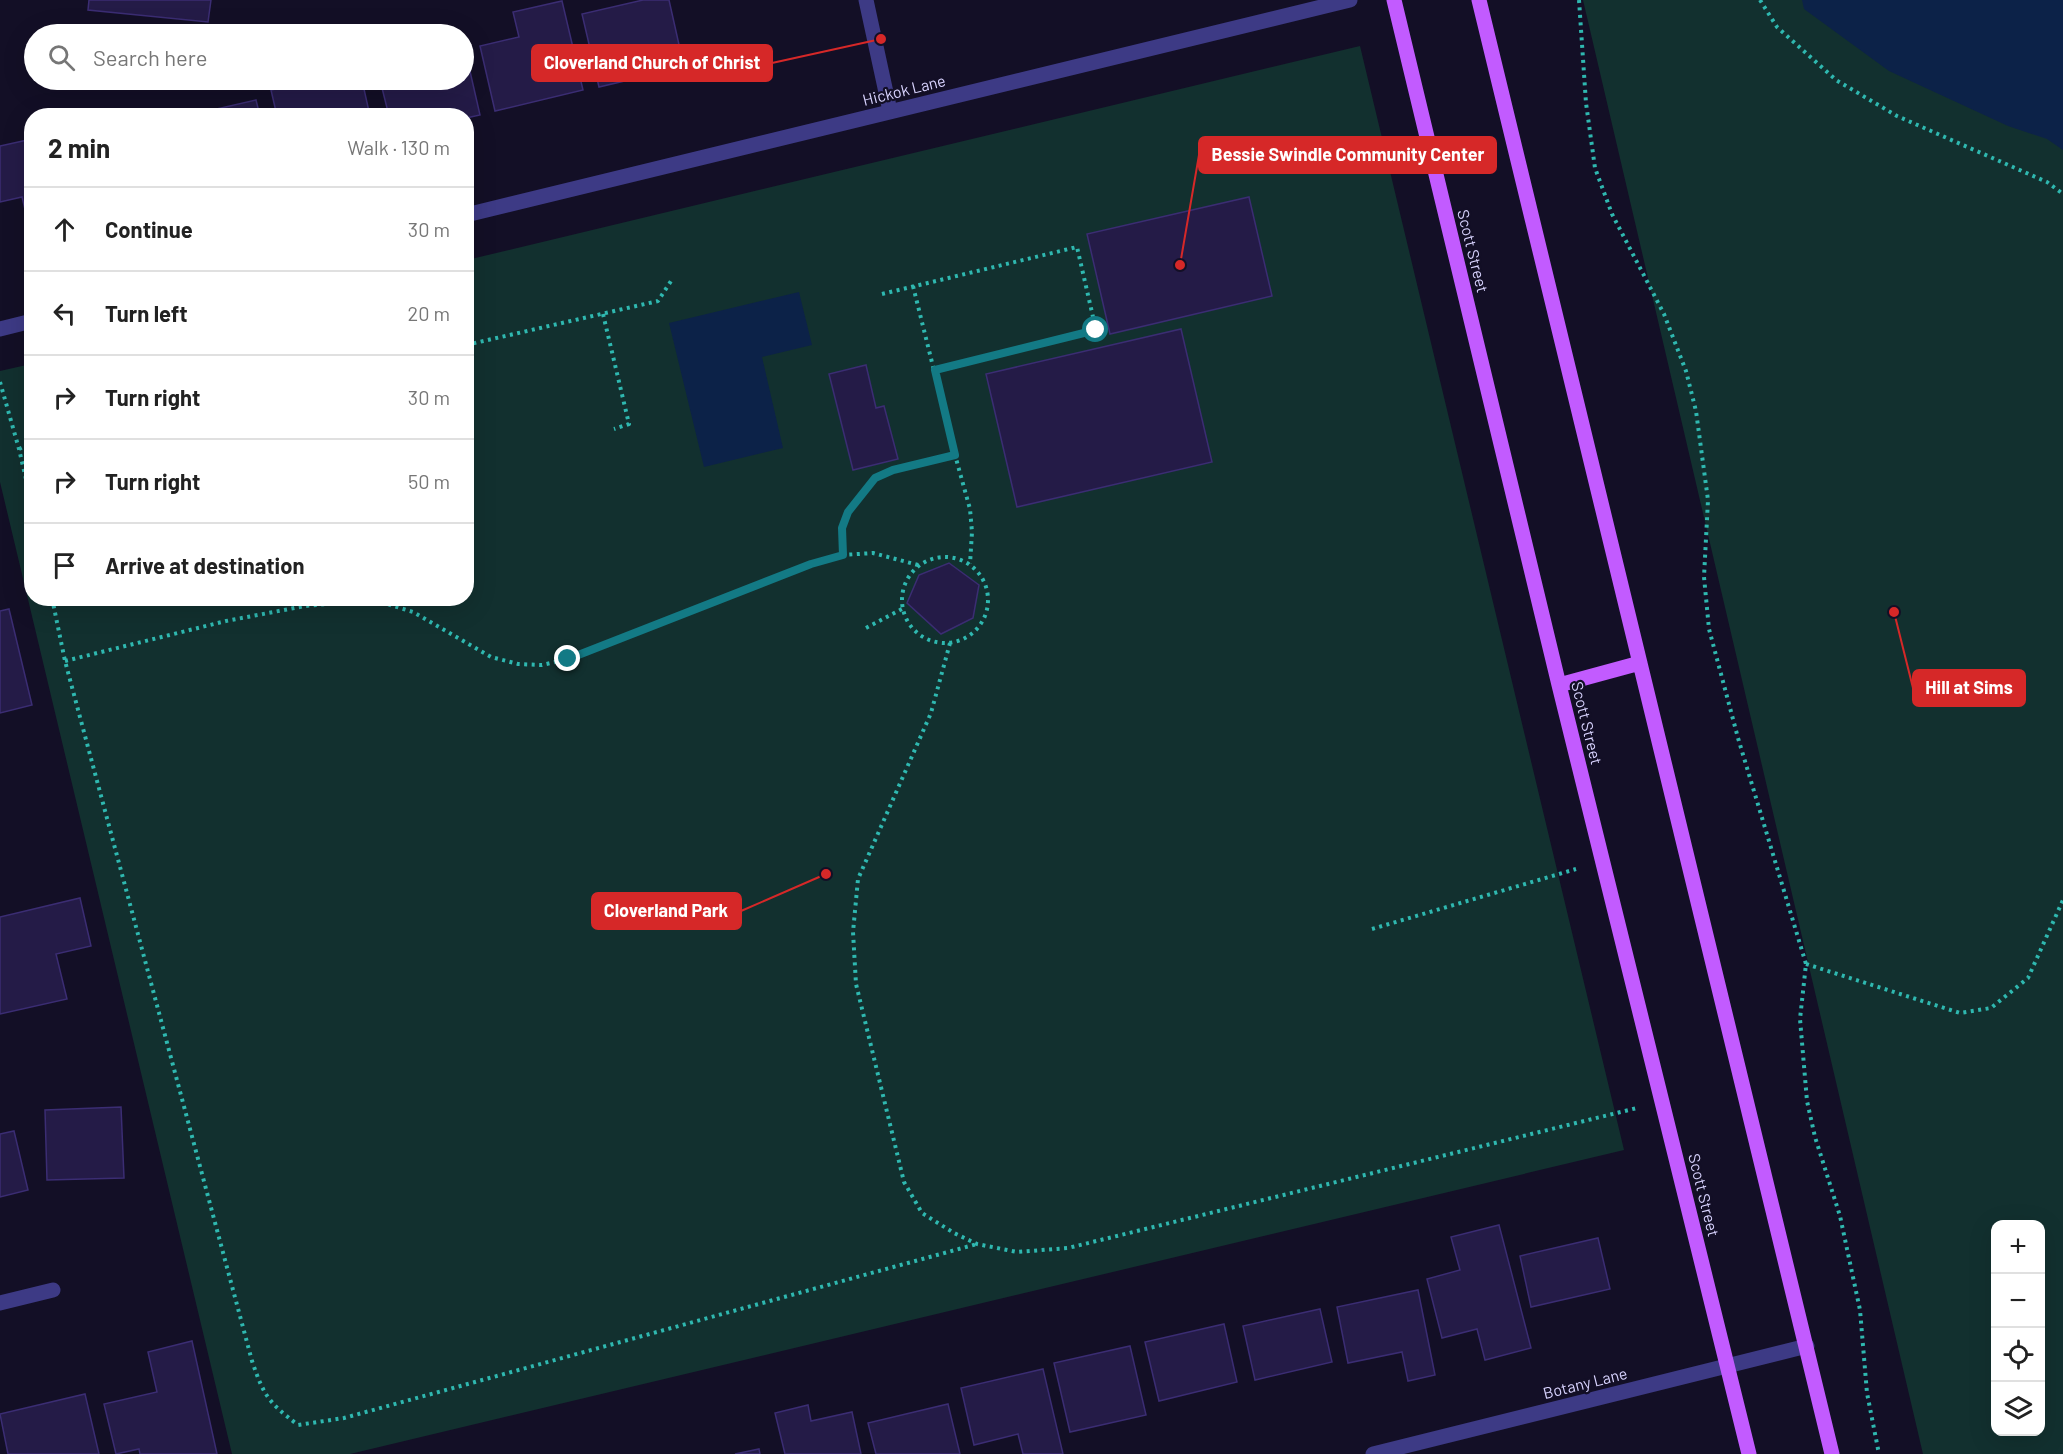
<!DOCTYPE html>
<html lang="en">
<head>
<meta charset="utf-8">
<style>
	:root { --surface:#fff; --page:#f6f6f6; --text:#222; --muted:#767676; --line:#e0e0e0 }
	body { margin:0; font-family:Barlow,sans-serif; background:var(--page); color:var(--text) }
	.controls { position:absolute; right:18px; bottom:18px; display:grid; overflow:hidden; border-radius:12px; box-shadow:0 6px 24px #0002 }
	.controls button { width:54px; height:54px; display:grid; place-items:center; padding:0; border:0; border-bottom:2px solid var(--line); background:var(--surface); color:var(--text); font:30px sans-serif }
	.stop { position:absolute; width:18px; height:18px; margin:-14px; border:4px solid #137a85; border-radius:50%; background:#fff }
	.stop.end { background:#137a85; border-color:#fff; box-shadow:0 2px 6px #0008 }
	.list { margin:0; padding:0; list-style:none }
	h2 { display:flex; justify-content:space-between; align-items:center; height:78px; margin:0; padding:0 24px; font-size:26px }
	h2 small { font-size:20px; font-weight:400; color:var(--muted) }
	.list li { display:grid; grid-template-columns:39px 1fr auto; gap:18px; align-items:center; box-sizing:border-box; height:84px; padding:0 24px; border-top:2px solid var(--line) }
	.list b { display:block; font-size:22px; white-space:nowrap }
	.list em { font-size:20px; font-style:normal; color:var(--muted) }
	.icon { flex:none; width:33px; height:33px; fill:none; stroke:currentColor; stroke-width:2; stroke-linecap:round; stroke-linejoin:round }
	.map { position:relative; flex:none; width:2063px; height:1454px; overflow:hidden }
	.search { position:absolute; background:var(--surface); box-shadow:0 6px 24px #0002; left:24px; top:24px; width:450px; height:66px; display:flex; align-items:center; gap:15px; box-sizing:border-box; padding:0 21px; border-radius:33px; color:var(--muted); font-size:22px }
	.panel { position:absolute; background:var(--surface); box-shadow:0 6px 24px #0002; left:24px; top:108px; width:450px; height:498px; border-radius:24px }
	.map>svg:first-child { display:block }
</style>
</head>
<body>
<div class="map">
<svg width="2063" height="1454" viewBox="0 0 2063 1454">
	<rect width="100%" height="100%" fill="#130f26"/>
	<!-- green -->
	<path fill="#12302f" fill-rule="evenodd" d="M1583,0H2063V1454H1923ZM1996,1224H2040V1432H1996Z
		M1360,46L1624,1150L350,1454H232L0,482V371L31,364L32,598H466L467,260Z"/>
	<!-- water -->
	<path fill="#0c2248" d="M1802,0H2063V150L2047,139L2008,126L1889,71L1804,9Z
		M799,292L812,345L762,357L783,448L704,467L669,323Z"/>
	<!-- building -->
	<path fill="#241b47" stroke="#3b2d73" stroke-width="1.5" d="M89,0H211L208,22L88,10Z
		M643,0H669L684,67L599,87L582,14Z
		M562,1L583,90L495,111L480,46L519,37L513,12Z
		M464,45L480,115L466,118V116H389L380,80H464Z
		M319,80H362L370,116H277L271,90Z
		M256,100L260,116H186Z
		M32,139V225L29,226L22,197L0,202V146Z
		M1249,197L1272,296L1110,334L1087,234Z
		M1181,329L1212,462L1017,507L986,374Z
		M866,365L876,408L884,406L898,459L853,470L829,374Z
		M949,563L979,585L973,618L941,634L907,603L919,575Z
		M9,609L32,705L0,713V611Z
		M80,898L91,946L56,954L67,999L0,1014V917Z
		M121,1107L124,1178L47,1180L45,1110Z
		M14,1131L28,1190L0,1197V1134Z
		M1499,1225L1531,1348L1485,1360L1477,1329L1442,1338L1427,1279L1460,1270L1451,1237Z
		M1598,1238L1610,1289L1531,1307L1520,1256Z
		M1418,1290L1435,1375L1408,1381L1402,1352L1348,1363L1337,1307Z
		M1320,1309L1332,1362L1255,1380L1243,1326Z
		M1224,1324L1237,1382L1159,1401L1145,1342Z
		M192,1341L217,1454H140L139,1449L116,1454L104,1404L157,1392L148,1352Z
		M1130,1346L1146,1415L1070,1432L1054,1363Z
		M1043,1369L1063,1454H1023L1018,1434L974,1445L961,1388Z
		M85,1394L99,1454H8L0,1414Z
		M948,1404L960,1454H876L868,1423Z
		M808,1405L811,1421L852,1412L861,1454H785L775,1413Z
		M759,1449L760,1454H735Z"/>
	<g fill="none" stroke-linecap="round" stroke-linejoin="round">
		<!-- path -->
		<path stroke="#2fb8b0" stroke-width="4" stroke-dasharray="3 4.5" stroke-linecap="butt" d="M1579,0L1586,103L1595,168L1612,214L1664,314L1686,371L1696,411L1708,500L1704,577L1709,629L1738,738L1806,964L1800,1019L1807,1101L1815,1137L1840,1216L1860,1310L1867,1393L1879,1454
			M1760,0L1777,27L1836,80L1897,116L2047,182L2063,194
			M913,286L955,455L970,509L972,532L970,564
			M882,294L1077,247L1096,330L935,370
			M603,314L629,424L614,429
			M466,345L658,301L671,281
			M0,382L19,449L32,505
			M19,449L32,443
			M843,555L842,528L848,512L875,478L893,470L955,455
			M902 600a43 43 0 1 1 86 0a43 43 0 1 1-86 0Z
			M52,598L65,661L252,1361C264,1396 268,1402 298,1425L344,1418L977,1244
			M866,628L902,609
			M950,643L931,713L858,879L853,932L856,984L904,1182L922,1213L954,1233L977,1244L1017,1252L1068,1248L1637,1108
			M65,661L226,621L305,606L348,602L384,603L413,612L491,657L518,664L542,665L568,659L811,564L843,555L873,553L918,565
			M1372,929L1576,869
			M1806,964L1960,1013L1991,1008L2028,978L2063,900"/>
		<!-- minor -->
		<path stroke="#3d3a85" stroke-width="15" d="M866,0L890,111
			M466,215L1350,0
			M0,329L32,321
			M0,1303L53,1290
			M1373,1454L1807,1346"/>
		<!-- major -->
		<path stroke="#c25bff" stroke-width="15" d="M1394,0L1559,685L1749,1454
			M1479,0L1832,1454
			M1559,685L1640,663"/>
	</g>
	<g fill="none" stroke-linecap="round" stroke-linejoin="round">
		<!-- route -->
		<path stroke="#137a85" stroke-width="8" d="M568,659L811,564L843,555L842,528L848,512L875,478L893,470L955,455L935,370L1096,330"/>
	</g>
	<g text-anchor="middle" stroke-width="4.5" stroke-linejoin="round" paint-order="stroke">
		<!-- street labels -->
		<g font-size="16" fill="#d9d4ff" stroke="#130f26">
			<text transform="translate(904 90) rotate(-14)" y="6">Hickok Lane</text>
			<text transform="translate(1473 251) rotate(76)" y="6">Scott Street</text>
			<text transform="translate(1587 723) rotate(76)" y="6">Scott Street</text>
			<text transform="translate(1704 1195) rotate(76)" y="6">Scott Street</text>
			<text transform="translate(1585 1383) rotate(-14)" y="6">Botany Lane</text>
		</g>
	</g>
	<!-- callouts -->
	<path fill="none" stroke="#d62828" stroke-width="2" d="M881 39L772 63M1180 265L1199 155M1894 612L1913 688M826 874L741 911"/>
	<g fill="#d62828" stroke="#130f26" stroke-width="2">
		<circle cx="881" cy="39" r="6"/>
		<circle cx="1180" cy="265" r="6"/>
		<circle cx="1894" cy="612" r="6"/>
		<circle cx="826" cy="874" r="6"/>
	</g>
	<g fill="#d62828" stroke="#d62828" stroke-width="2">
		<rect x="532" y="45" width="240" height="36" rx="6"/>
		<rect x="1199" y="137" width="297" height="36" rx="6"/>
		<rect x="1913" y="670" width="112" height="36" rx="6"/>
		<rect x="592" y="893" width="149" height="36" rx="6"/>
	</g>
	<g font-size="18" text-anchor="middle" font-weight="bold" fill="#fff">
		<text x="652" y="69">Cloverland Church of Christ</text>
		<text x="1348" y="161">Bessie Swindle Community Center</text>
		<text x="1969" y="694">Hill at Sims</text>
		<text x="666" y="917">Cloverland Park</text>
	</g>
</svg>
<div class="controls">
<button>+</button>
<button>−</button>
<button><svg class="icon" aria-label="locate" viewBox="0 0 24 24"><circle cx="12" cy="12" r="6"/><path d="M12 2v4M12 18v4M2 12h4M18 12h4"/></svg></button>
<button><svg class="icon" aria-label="layers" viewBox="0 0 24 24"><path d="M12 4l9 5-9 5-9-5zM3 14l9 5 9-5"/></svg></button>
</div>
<div class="stop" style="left:1096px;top:330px"></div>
<div class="stop end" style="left:568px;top:659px"></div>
<div class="search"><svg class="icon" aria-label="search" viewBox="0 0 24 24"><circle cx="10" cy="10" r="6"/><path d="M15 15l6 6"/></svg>Search here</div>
<section class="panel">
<h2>2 min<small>Walk · 130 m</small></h2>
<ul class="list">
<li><svg class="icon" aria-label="ahead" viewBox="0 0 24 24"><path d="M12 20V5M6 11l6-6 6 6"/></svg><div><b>Continue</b></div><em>30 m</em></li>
<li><svg class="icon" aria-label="left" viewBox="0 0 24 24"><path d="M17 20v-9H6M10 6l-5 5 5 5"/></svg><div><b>Turn left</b></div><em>20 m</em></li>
<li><svg class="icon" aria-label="right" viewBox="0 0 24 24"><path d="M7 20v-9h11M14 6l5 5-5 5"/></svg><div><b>Turn right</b></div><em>30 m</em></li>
<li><svg class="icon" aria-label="right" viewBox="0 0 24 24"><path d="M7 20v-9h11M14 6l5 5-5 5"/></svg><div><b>Turn right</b></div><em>50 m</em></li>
<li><svg class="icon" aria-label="arrive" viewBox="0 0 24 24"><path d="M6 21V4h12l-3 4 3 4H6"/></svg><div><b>Arrive at destination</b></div></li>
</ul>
</section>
</div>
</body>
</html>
